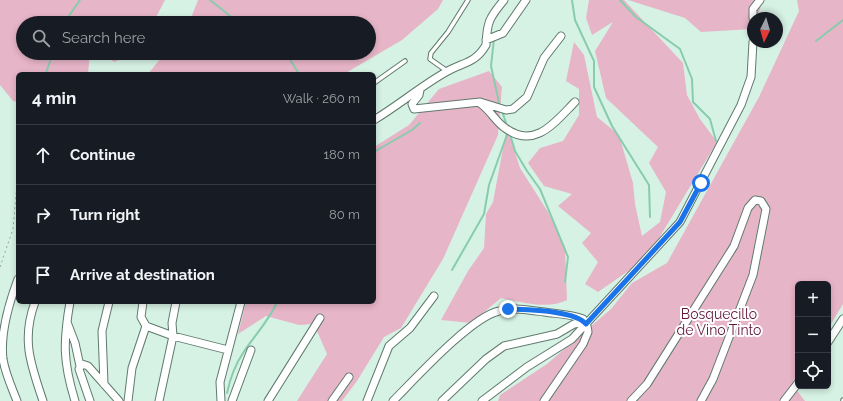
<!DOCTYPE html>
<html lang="en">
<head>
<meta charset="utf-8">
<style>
	:root { --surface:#171b24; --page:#20242c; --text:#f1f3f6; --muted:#9ea1a6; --line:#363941 }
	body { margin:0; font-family:Raleway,sans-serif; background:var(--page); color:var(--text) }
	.controls { position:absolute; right:12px; bottom:12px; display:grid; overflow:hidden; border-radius:6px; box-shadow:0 2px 6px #0003 }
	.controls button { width:36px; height:36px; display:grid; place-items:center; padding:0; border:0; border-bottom:1px solid var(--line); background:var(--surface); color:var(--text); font:20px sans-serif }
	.compass { position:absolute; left:747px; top:12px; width:36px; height:36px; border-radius:50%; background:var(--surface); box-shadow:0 2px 6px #0003; rotate:185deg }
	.stop { position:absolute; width:12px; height:12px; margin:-9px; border:3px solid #1a73e8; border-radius:50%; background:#fff }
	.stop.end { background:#1a73e8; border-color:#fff; box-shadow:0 1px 4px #0008 }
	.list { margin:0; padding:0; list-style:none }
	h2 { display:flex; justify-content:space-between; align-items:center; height:52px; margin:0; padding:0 16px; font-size:17px }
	h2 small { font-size:13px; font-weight:400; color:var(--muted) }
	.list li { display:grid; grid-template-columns:26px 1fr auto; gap:12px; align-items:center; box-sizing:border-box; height:60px; padding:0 16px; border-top:1px solid var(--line) }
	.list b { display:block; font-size:15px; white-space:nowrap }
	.list em { font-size:13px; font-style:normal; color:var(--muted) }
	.icon { flex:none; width:22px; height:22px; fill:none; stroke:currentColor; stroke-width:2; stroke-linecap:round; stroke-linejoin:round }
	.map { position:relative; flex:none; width:843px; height:401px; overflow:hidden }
	.search { position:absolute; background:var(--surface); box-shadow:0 2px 6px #0003; left:16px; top:16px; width:360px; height:44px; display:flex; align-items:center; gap:10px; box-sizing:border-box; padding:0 14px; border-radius:22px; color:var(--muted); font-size:15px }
	.panel { position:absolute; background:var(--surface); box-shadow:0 2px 6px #0003; left:16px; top:72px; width:360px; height:232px; border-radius:6px }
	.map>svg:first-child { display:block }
</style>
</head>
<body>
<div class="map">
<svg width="843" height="401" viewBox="0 0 843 401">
	<rect width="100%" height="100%" fill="#d6f2e4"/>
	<!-- green -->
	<path fill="#e7b5c8" d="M0,0H165L153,23H23V53H90L88,74H18V102L13,101L0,85Z
		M198,0H443L438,9L402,40L344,74H148L165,53H369V23H189Z
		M589,0H624L683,63L687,95L700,119L717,142L647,258L598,292L585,284L598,262L582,243L591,233L558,206L572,194L544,186L528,163L540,148L563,141L579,115V89L566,81L574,42L584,55L597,117L619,135L633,183L635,204L642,236L660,222L666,192L649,163L658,147L606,98L595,51L613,22L592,35L586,18Z
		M628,0H763L757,18H753V29L701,32L685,18Z
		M797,0H843V304L828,329V284H798V374L794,387L805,401H498L500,395L547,364L611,309L632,283L667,263L759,97L799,11Z
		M102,53H135L114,62Z
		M489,71L502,87L498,135L443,259L401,328L384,337L357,381L342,401H297L327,354L314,324L299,325L266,316L238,334L246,302H374V147L409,125L439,89Z
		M507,127L520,168L548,212L565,247L567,300C548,310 522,302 501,298L471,323L441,320L468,271L484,248L486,214L493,202Z"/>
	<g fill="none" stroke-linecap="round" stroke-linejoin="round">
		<!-- stream -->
		<path stroke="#88ccad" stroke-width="2" d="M210,0L239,23
			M572,0L575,20L594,61V87L612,126L649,185L650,217
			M620,0L636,17L680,49L692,79L693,102L710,119L716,141
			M64,23L80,0
			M494,39L491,66L500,107
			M816,41L843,20
			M286,53L299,74
			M46,73L53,53
			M502,111L507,126
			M510,134L515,151L527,171L540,189L568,257L565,282
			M374,152L412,130L420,123
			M452,270L484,214L489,185L508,132
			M227,393C230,379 235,365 243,353C254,336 269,321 277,302"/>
		<!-- service casing -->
		<g stroke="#60796d" stroke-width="5.5">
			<path id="service" d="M447,71L430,59L431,53L448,32L468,0
				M374,83L405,61
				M843,401V400"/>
		</g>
		<!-- minor casing -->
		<g stroke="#60796d" stroke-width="9">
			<path id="minor" d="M753,18V9L760,0
				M486,40L503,33L526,0
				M420,90L419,95L412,104L414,109L480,102L506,110L513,109L527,97L544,58L561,36
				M481,104C490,110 496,122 505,128C535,150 555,122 575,102
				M374,120C399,105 421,86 446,72C463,62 475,64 486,45C487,22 489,18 504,0
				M35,302C21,340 31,365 43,401
				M70,302C63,342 63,362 75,401
				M67,322L75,343L80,366
				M146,326L173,336L228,350
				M828,342L843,319
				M104,384L102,331L109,302
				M17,401C12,388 5,373 3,359C0,334 9,303 18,279
				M90,401L79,369L82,364L88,366L119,401
				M128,401L132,368L146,326L141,317L143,302
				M159,401L173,336L172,323L176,302
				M221,401L220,382L241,302
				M232,401L251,350
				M268,401L320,318
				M332,401L349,377
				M367,401L389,346L410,328L434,296
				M393,401C415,379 471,317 499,311C514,307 530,310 544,312C557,314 571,314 583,319L585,322
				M442,401L486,359L504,346L557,334L574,324L585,322L587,326L588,332L583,344L544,401
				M482,401L527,367L572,339L680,222L741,105L751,77L753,42
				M631,401L647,384L734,246L748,208L755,200L761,201L766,209L753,275L713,379L701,401
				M784,401L798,383"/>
		</g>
		<!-- path -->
		<path stroke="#94a99f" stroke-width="1" stroke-dasharray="2 3" stroke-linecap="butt" d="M0,267L13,229L18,173"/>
		<!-- service -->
		<use href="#service" stroke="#fff" stroke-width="3.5"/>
		<!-- minor -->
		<use href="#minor" stroke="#fff" stroke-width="7"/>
	</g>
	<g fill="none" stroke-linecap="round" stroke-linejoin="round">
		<!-- route -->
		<path stroke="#1a73e8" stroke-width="5" d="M508,309C526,310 575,310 586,324L680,222L701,183"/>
	</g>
	<g text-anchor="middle" stroke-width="4" stroke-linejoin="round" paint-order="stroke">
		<!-- park labels -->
		<g font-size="14" fill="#60163c" stroke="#fff">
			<text x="719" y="319">Bosquecillo<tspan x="719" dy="16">de Vino Tinto</tspan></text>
		</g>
	</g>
</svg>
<div class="controls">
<button>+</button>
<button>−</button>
<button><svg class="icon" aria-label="locate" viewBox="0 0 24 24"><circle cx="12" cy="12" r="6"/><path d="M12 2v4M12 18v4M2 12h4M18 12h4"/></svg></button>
</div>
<svg class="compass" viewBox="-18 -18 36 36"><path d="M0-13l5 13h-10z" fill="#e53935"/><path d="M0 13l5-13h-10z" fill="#9ea1a6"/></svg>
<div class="stop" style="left:701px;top:183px"></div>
<div class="stop end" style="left:508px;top:309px"></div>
<div class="search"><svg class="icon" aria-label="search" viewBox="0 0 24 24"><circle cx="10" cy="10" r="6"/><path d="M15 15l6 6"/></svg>Search here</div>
<section class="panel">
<h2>4 min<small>Walk · 260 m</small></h2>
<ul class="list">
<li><svg class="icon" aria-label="ahead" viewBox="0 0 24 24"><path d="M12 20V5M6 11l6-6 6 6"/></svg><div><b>Continue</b></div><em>180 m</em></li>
<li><svg class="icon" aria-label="right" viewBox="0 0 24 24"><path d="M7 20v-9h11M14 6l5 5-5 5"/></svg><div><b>Turn right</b></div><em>80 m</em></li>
<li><svg class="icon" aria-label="arrive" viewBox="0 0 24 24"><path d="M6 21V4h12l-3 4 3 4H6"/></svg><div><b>Arrive at destination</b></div></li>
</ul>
</section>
</div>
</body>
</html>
